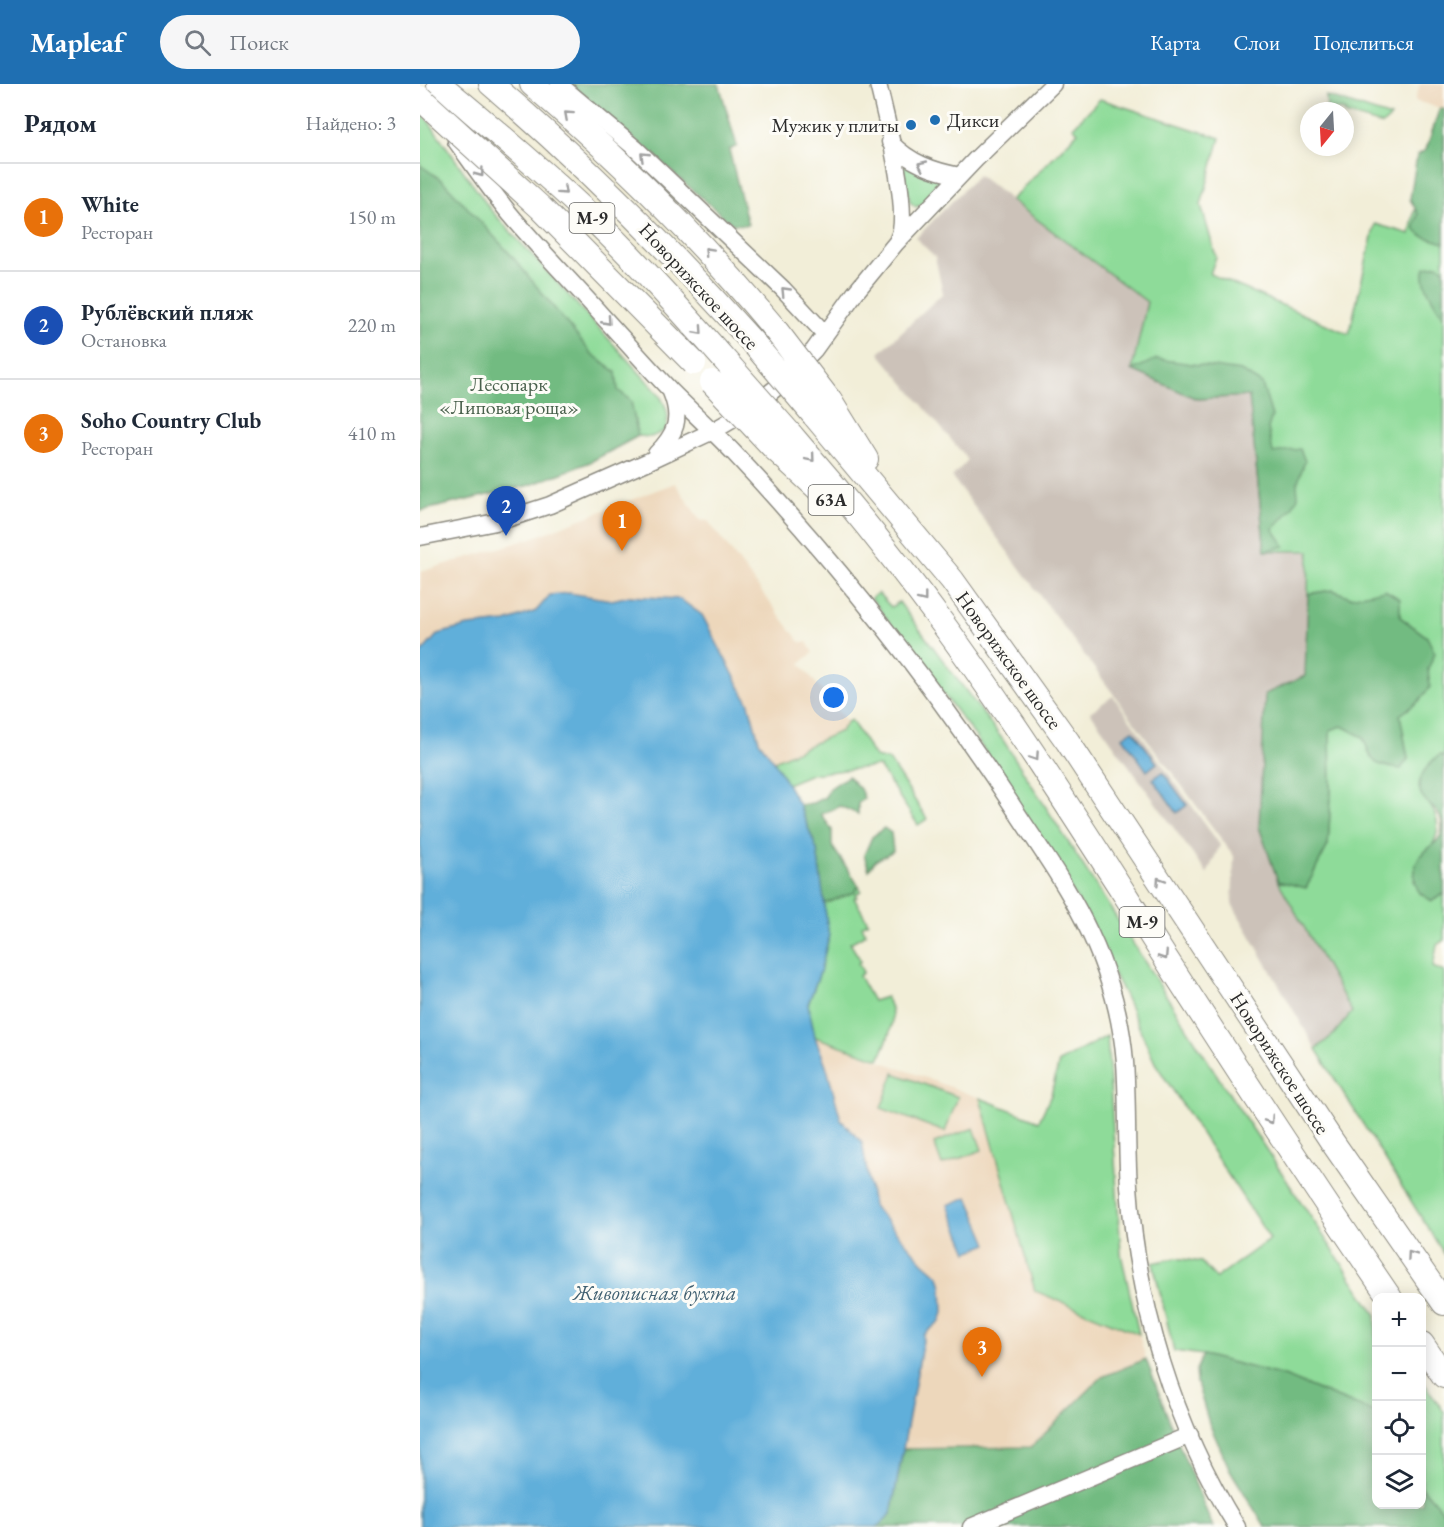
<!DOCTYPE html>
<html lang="ru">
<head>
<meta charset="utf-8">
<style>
	:root { --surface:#fff; --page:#f6f6f7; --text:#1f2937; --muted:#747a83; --line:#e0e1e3; --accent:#1f6fb2 }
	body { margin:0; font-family:"EB Garamond",serif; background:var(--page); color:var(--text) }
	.controls { position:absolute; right:18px; bottom:18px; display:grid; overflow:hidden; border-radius:12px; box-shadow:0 3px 15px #0003 }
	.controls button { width:54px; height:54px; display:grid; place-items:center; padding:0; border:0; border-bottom:2px solid var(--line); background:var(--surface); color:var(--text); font:30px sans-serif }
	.compass { position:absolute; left:880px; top:18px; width:54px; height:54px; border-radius:50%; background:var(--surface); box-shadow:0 3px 15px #0003; rotate:198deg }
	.you { position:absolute; left:414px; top:614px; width:21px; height:21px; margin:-15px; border:4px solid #fff; border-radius:50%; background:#1a73e8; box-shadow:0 0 0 9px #1a73e833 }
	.badge { display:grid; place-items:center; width:39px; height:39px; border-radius:50%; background:var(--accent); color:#fff; font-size:20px; font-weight:700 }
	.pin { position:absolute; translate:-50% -50px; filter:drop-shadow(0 2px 3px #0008) }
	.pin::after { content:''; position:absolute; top:32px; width:21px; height:18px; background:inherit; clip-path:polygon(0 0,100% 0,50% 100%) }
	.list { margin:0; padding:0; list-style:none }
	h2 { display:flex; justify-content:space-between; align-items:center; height:78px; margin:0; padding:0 24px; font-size:26px }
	h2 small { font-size:20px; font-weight:400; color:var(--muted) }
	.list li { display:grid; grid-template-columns:39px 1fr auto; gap:18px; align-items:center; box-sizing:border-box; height:108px; padding:0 24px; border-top:2px solid var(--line) }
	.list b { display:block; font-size:22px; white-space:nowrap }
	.list p { margin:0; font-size:20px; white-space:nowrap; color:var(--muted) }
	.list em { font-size:20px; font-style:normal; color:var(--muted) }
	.icon { flex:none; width:33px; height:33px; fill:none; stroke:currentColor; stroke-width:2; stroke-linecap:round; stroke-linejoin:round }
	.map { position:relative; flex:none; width:1024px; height:1443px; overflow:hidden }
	header { display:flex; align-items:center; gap:36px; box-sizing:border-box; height:84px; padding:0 30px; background:var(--accent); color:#fff }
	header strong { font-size:28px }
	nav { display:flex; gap:33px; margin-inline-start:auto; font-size:21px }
	.search { width:420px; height:54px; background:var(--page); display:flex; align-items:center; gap:15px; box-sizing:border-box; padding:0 21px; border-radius:33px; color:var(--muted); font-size:22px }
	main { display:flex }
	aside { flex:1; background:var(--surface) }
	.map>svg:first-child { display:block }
</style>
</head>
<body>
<header>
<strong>Mapleaf</strong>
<div class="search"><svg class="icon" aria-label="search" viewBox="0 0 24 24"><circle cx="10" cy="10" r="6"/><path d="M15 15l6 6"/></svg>Поиск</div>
<nav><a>Карта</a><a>Слои</a><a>Поделиться</a></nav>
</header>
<main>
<aside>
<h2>Рядом<small>Найдено: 3</small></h2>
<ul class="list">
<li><span class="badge" style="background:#e8710a">1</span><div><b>White</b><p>Ресторан</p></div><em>150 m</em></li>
<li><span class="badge" style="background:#1a4fb4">2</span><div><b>Рублёвский пляж</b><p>Остановка</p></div><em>220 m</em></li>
<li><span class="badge" style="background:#e8710a">3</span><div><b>Soho Country Club</b><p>Ресторан</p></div><em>410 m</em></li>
</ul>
</aside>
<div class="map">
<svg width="1024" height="1443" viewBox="0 0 1024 1443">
	<rect width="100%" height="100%" fill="#fdfcf7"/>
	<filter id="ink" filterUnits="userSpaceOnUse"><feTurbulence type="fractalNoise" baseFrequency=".0167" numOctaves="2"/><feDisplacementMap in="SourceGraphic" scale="12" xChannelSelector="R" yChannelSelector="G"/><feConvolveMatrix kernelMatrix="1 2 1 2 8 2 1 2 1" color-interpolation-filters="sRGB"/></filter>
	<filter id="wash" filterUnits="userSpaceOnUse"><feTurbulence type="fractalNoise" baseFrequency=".008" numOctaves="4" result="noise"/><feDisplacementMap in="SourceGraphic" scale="24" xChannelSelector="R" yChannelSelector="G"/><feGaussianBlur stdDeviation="1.35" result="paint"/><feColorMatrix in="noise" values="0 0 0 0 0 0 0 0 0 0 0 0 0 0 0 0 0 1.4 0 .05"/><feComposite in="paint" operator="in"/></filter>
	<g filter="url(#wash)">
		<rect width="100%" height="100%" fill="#f2eed8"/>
		<!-- built -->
		<path fill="#edd7bb" d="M1000,0H1024V25L995,17Z
			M255,399L280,436L288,437L380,558H387L393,569L380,579L427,638L422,647L354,677L339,657L329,620L282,531L259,515L209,512L192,516L130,511L116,527L86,538L48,542L18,550L0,570V488L109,455Z
			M395,953L560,1014L615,1207L719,1250L726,1275L682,1293L611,1363L483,1365L504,1251L520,1237L519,1192L503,1178L453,1122L442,1058L421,1036L406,981Z"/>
		<!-- industrial -->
		<path fill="#ccc2b9" d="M558,91L727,218L777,315L829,312L845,467H889L885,592L858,797L933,928L914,950L896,965L812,820L814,772L532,393L548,376L459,269L523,209L515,173L496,154Z
			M693,612L800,761L787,790L670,628Z"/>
		<!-- green -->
		<path fill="#8edb99" stroke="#5c8362" stroke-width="1.5" d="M906,12L971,33L962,41L925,30V27L907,24Z
			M680,15L800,54L781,121L796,173L790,190L929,250L955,140L990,150L1006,66L1020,24L1024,25V672L1020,671L1001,710C1017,727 1024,744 1010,765C1004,770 998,774 996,782C994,787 995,792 994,797L1012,817L1024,810V856L1017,861L1013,883L1024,888V1170L896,965L914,950L932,928L858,797L886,804L908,761L911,712L910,646L922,642L943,653L951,674L988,675L980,631L999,617L1008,585L1007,553L980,533L913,506L888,510L889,467H845L829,312L777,315L712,286L727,218L591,116L658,48L653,43Z
			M0,25L70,125L238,309C246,321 251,332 245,347L231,353L218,352L170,378L110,401L0,427Z
			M482,79L521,97V100L501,121L496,123L490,118Z
			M458,509L471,523L479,518L583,656L802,999L956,1231V1329L864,1292L783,1271L754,1267L733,1179L756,1174L781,1178L796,1194L850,1155L735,979L705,912L682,868L671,838L555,652L451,514Z
			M431,636L455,673L469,676L507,735L498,741L459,682L391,690L367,700L354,677L421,647L427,638Z
			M439,802L441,807L436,810L437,813L434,814L448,838L442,842L446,850L430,859L441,877L438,879L443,888L439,892L453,917L466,913C479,934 468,955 459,975L395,953L388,921L400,888L409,853L404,820L435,808Z
			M687,952L701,1170L719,1250L615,1207L560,1014L619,1037L631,1011L639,978Z
			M474,989L538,1013L525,1048L461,1024Z
			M554,1044L562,1066L522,1081L514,1059Z
			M1002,1296L1024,1328V1429L1002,1403Z"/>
		<!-- forest -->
		<path fill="#72bb81" stroke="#4e7356" stroke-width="1.5" d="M150,0H299L317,62L309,66L328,141L312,140Z
			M1020,24L1024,25V159L1002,152L994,145L998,130L990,115L997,71L1006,66Z
			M0,81L23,97L91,171L171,269L196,288L198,306L211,317L218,352L170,378L110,401L0,427Z
			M1018,181L1024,185V234C1016,219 999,200 1005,183Z
			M737,275L821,287L842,300L852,332L848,344L853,369L880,365L885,377L877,400L878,413L872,424L853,445L865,462L845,467L829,312L777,315L712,286Z
			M913,506L930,513L965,506L980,515V533L1007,553L1015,569L1008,585L1010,603L999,617L980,631L988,675L981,685C951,681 953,679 943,653L922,642L910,646L911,712L908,761L886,804L858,797L839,743L845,610L885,592L888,510Z
			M1020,671L1024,672V810L1012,817C1008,814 1003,812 1000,809C992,798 993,780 1002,770C1011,761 1024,756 1022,740C1021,726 1007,722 1001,710C994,696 1009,678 1020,671Z
			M428,692L440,705L444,714L438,719V730L420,722L401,730L412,746V762L439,802L435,808L404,820L397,766L379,721L393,719L405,713L409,705Z
			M464,744L471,749L473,767L455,777L449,786L444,771L452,753Z
			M783,1271L864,1292L956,1329V1420H1002V1403L1024,1429V1443H845L810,1386L789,1339L777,1299L776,1286Z
			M726,1275L753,1346L793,1443H457L471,1430L483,1365L611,1363L682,1293Z"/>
		<!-- water -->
		<path fill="#60afda" stroke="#466d82" stroke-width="1.5" d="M149,509L192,516L209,512L260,515L282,531L329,620L339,657L354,677L379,721L397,766L409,853L400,888L388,920L395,953L406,981L421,1036L442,1058L453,1122L503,1178L519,1192L522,1202L523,1229L520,1237L504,1251L471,1430L457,1443H0V570L18,550L48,542L86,538L116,527L130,511Z
			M713,646L737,679L727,687L703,653Z
			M743,688L767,721L757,729L733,695Z
			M548,1113L568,1160L548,1168L528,1121Z"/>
	</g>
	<g filter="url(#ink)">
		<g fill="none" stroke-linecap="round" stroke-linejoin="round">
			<!-- minor casing -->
			<g stroke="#8e8c82" stroke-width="19">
				<path id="minor" d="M139,0L215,64L363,205L405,250
					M458,0C465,31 492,130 478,155
					M36,57C54,82 71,107 90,130C120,166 153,199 184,234C206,258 228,283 251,307C272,328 294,348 315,370C416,478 509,595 590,718C615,757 643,795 664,837C686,880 701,929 705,978C708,1019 706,1061 709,1102C717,1221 754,1342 817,1443
					M470,58C490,79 513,87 540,92
					M236,370C256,350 262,335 251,308
					M0,453L81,437L130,421L229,377L293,347L324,329L361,300L394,266L435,209L476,159L556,75L633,0
					M551,1443L770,1351"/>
			</g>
			<!-- highway casing -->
			<g stroke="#8e8c82" stroke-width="26">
				<path id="highway" d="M19,0C71,43 122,86 170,132C220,180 265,231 310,282
					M71,0C165,81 252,168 335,261
					M112,0C200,75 280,155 354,244
					M410,317L446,375
					M394,331L532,496L648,658L911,1056L1024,1219
					M371,351C424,412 475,475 523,540C598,642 666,750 734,856C811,976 889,1096 970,1214
					M355,365L407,413
					M1002,1260L1024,1292"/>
			</g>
			<!-- minor -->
			<use href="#minor" stroke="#fff" stroke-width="16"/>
			<!-- highway -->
			<use href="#highway" stroke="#fff" stroke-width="24"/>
			<!-- highway-bridge casing -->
			<g stroke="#8e8c82" stroke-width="26" stroke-linecap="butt">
				<path id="highway-bridge" d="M0,14L121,124L274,279
					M354,244L410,317
					M335,261L394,331
					M310,282L371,351
					M292,298L355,365"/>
			</g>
			<!-- highway-bridge -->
			<use href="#highway-bridge" stroke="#fff" stroke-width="24"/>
		</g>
		<!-- one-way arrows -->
		<defs><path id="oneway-chevron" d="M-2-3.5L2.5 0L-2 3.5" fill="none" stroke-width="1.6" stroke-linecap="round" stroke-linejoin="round" transform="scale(1.5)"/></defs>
		<g stroke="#a0a0a0">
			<use href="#oneway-chevron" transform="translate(148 31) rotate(-138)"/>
			<use href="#oneway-chevron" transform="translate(224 72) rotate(-136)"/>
			<use href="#oneway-chevron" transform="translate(502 81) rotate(-155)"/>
			<use href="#oneway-chevron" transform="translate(60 89) rotate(53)"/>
			<use href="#oneway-chevron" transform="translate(143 107) rotate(42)"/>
			<use href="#oneway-chevron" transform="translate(288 167) rotate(-133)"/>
			<use href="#oneway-chevron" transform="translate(365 207) rotate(-134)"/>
			<use href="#oneway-chevron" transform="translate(187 237) rotate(48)"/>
			<use href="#oneway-chevron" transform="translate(279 247) rotate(48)"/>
			<use href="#oneway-chevron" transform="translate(391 374) rotate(50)"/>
			<use href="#oneway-chevron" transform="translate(503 514) rotate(52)"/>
			<use href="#oneway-chevron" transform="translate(615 673) rotate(56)"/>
			<use href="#oneway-chevron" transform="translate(740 797) rotate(-124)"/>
			<use href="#oneway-chevron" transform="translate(744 872) rotate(57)"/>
			<use href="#oneway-chevron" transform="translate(850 1036) rotate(57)"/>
			<use href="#oneway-chevron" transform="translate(991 1171) rotate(-125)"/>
		</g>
	</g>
	<!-- markers -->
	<g fill="#1f6fb2" stroke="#fdfcf7" stroke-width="2">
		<circle cx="515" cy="36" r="6"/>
		<circle cx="491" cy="41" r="6"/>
	</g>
	<g text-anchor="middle" stroke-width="6" stroke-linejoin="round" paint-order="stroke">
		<!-- shield labels -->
		<g fill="#fdfcf7" stroke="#6a6a68" stroke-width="1.5">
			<rect x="149.5" y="119" width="45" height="30" rx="4.5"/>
			<rect x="388.5" y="401" width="45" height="30" rx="4.5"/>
			<rect x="699.5" y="823" width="45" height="30" rx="4.5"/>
		</g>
		<g font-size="18" font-weight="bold" fill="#2b2b2b">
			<text x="172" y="140">М-9</text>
			<text x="411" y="422">63A</text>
			<text x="722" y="844">М-9</text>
		</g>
		<!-- poi labels -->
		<g font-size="20" fill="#2b2b2b" stroke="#fdfcf7" text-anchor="start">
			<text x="527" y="43">Дикси</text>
			<text x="479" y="48" text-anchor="end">Мужик у плиты</text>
		</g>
		<!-- street labels -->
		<g font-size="20" fill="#2b2b2b" stroke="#fdfcf7">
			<text transform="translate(279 202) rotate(47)" y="7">Новорижское шоссе</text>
			<text transform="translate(589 576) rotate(54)" y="7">Новорижское шоссе</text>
			<text transform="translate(860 979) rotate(57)" y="7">Новорижское шоссе</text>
		</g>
		<!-- park labels -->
		<g font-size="20" fill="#49604c" stroke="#fdfcf7">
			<text x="89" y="307">Лесопарк<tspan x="89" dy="23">«Липовая роща»</tspan></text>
		</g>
		<!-- water labels -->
		<g font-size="21" font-style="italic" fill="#406071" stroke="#fdfcf7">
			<text x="235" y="1216">Живописная бухта</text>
		</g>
	</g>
</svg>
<div class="controls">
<button>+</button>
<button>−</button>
<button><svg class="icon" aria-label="locate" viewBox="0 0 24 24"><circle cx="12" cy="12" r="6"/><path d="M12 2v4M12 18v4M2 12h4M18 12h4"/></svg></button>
<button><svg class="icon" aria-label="layers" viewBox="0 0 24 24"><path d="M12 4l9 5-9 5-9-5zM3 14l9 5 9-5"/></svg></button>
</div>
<svg class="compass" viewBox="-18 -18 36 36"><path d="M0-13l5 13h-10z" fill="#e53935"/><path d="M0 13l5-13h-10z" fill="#747a83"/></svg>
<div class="you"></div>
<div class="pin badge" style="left:202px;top:467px;background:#e8710a">1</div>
<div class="pin badge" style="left:86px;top:452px;background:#1a4fb4">2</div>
<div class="pin badge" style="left:562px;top:1293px;background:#e8710a">3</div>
</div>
</main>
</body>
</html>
